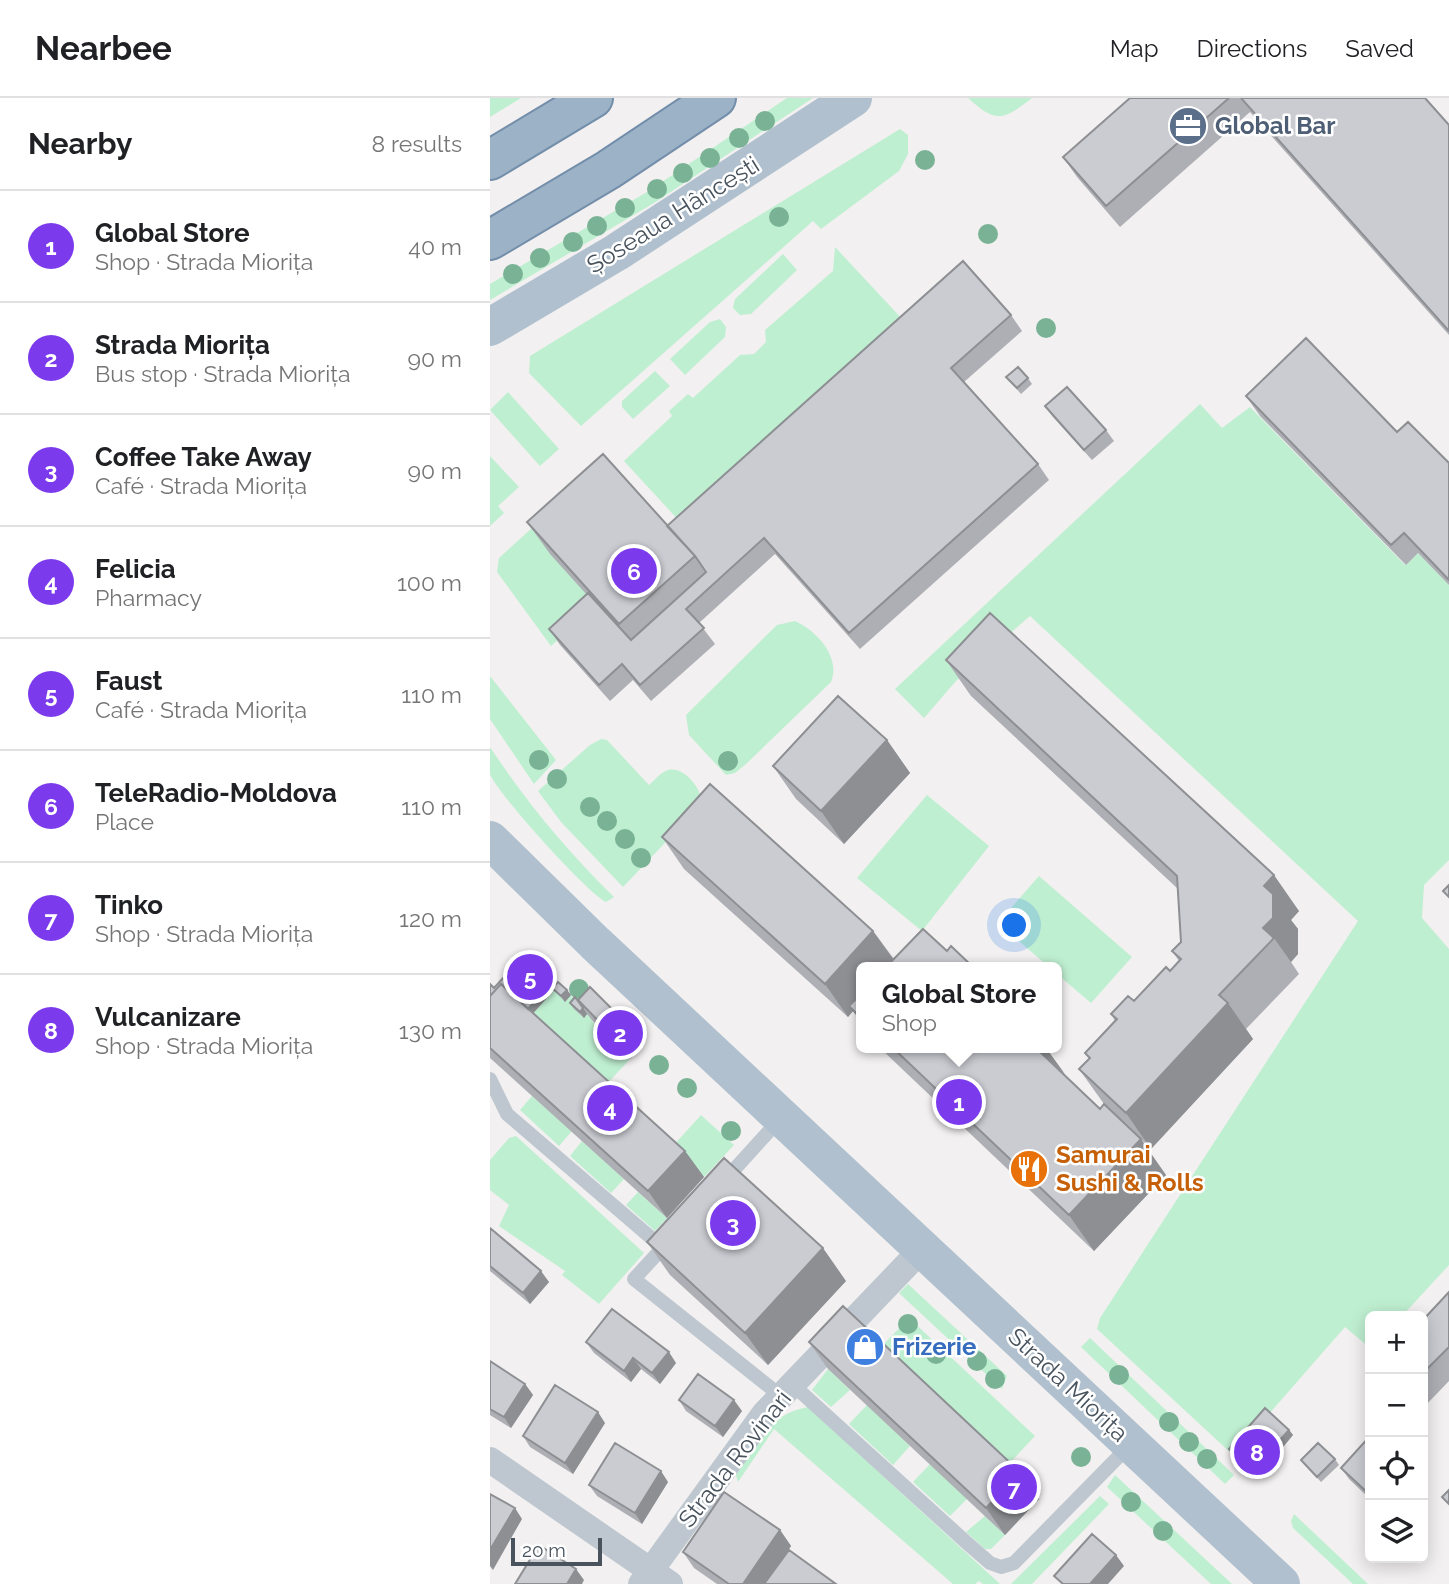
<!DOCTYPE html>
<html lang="en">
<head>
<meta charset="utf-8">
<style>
	:root { --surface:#fff; --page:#f2f2f2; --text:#202124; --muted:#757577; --line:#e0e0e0; --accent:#7c3aed }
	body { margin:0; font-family:Raleway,sans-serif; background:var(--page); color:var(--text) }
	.controls { position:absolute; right:21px; bottom:21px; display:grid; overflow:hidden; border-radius:10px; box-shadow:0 4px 18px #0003 }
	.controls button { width:63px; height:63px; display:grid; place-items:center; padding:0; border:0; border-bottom:2px solid var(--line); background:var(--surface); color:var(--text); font:35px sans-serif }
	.scale { position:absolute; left:21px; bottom:18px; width:91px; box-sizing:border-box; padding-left:7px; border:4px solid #48535d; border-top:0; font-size:19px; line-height:24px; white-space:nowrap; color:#48535d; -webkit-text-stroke:5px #fff; paint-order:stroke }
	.you { position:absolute; left:525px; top:828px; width:24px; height:24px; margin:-18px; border:5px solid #fff; border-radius:50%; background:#1a73e8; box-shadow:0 0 0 10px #1a73e833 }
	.badge { display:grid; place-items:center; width:46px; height:46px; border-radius:50%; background:var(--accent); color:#fff; font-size:23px; font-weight:700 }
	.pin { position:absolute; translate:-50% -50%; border:4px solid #fff; box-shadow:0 2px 7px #0006 }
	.popup { position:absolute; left:366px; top:864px; width:206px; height:91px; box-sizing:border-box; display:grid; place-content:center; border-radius:10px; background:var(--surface); filter:drop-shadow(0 2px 5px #0005); font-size:23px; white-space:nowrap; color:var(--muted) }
	.popup b { font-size:26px; color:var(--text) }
	.popup::after { content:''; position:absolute; left:50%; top:100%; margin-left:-14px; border:14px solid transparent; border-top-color:var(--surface) }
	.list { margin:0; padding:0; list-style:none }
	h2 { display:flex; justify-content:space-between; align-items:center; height:91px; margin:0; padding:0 28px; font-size:30px }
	h2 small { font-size:23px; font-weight:400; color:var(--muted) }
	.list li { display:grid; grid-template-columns:46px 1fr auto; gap:21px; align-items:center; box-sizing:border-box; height:112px; padding:0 28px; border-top:2px solid var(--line) }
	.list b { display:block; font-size:26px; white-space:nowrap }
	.list p { margin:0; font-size:23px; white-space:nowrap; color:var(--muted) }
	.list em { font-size:23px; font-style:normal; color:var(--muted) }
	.icon { flex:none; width:38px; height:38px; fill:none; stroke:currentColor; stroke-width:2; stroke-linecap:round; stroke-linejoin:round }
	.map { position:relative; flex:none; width:959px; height:1486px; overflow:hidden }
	header { display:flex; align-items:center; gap:42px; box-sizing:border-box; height:98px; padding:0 35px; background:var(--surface); border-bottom:2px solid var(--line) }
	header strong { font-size:33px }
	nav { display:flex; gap:38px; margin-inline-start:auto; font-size:24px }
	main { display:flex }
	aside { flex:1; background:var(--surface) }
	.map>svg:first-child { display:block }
</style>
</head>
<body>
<header>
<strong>Nearbee</strong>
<nav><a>Map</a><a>Directions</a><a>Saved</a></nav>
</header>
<main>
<aside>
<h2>Nearby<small>8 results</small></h2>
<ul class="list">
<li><span class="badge">1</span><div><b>Global Store</b><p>Shop · Strada Miorița</p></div><em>40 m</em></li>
<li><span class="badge">2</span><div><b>Strada Miorița</b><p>Bus stop · Strada Miorița</p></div><em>90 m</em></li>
<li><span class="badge">3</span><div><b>Coffee Take Away</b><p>Café · Strada Miorița</p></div><em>90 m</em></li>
<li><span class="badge">4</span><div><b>Felicia</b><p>Pharmacy</p></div><em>100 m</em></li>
<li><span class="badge">5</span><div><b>Faust</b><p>Café · Strada Miorița</p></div><em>110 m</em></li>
<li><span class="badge">6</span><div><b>TeleRadio-Moldova</b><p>Place</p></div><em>110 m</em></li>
<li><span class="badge">7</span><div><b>Tinko</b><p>Shop · Strada Miorița</p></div><em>120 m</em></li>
<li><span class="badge">8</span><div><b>Vulcanizare</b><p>Shop · Strada Miorița</p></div><em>130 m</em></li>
</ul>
</aside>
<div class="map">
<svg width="959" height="1486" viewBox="0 0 959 1486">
	<rect width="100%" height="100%" fill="#f2f0f0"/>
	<!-- green -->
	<path fill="#bfefd1" d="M0,0H31L0,19Z
		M297,0H323L164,105L0,202V186L157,94Z
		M478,0H542C514,22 506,26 478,0Z
		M410,31L418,37V56L409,73L331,131L323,123L91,328L39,275L40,258Z
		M345,149L414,223L192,426L134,363L182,318L179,313L198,296L203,300L250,257L264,256L276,244L275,232L343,173Z
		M293,156L307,172L261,216L250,217L243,210L245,201Z
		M230,221L236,229L235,239L195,277L180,261L220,224Z
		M165,273L180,288L143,321L132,309V303Z
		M18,294L69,351L50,368L0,312Z
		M710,306L732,330L760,309L915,467L928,455L959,487V762L934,787L932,820L959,851V1167L912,1218H880V1250L855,1229L743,1357L607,1231L610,1220L868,823L540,518L466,583L434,620L405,591Z
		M0,358L29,389L8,408L14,415L0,428Z
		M42,430L106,507L61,548L7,474L9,460Z
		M305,523C327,533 351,559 341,584L256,666L245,675L236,677L199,637L196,617L287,527Z
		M0,578L66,662L44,686L0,621Z
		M111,641L117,642L159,687C164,683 170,675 176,673C192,665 215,693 211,707L133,789L71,724L48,693L100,647Z
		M0,649C37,705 76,752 124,799L116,804C98,796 6,694 0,676C0,669 0,657 0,649Z
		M437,697L499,748L432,833L367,780Z
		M549,778L642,859L601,905L567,876V869H559L508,825Z
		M67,889H72L104,920L102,923L140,961L114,989L38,921Z
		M42,998L82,1033L69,1048L30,1012Z
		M211,1017L244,1047L214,1079L181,1050Z
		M26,1038L154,1155L109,1206L72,1177L75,1173L9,1128L19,1107L0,1092V1062L19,1040Z
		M92,1043L134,1081L121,1095L80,1058Z
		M148,1094L177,1120L165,1133L136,1107Z
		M418,1186L517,1278L512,1291L409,1195Z
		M419,1220L545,1338L516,1369L389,1251Z
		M600,1240L744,1377L735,1386L591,1249Z
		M338,1271L360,1292L341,1309L322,1292Z
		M377,1307L420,1348L403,1367L359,1326Z
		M318,1309L510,1486H493L489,1483L485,1486H463L284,1331L248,1384L245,1374C266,1344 280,1316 318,1309Z
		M440,1366L477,1401L460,1418L423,1384Z
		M625,1377L742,1486H721L617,1389Z
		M610,1398L619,1406L542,1486H521Z
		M804,1416L878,1486H863L803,1430L801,1423Z
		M495,1418L515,1437L501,1451H495L476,1434Z"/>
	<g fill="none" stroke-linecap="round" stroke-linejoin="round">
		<!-- trunk casing -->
		<g stroke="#738eaa" stroke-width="42">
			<path id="trunk" d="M0,62L103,0
				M0,142L118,72L226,0"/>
		</g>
		<!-- service -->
		<path stroke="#bec7cf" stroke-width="14" d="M0,981L17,1016L173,1150
			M233,1084L290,1021
			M177,1145L144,1181L291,1298
			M302,1286L477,1445L500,1465L511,1469L524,1465L640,1347"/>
		<!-- minor -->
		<path stroke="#bec7cf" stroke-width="26" d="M0,1362L180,1486
			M151,1486L274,1316L432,1151"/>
		<!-- primary -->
		<path stroke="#b0c0ce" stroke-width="38" d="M0,229L127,154L363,0
			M0,742L105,845L791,1486"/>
		<!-- trunk -->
		<use href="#trunk" stroke="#9cb2c6" stroke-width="38"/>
	</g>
	<!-- trees -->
	<g fill="#7ab295">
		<circle cx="275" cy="23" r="10"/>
		<circle cx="249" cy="40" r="10"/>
		<circle cx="220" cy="60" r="10"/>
		<circle cx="435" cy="62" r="10"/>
		<circle cx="193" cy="75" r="10"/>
		<circle cx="167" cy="91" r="10"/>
		<circle cx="135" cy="110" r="10"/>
		<circle cx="289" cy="119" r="10"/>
		<circle cx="107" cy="128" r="10"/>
		<circle cx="498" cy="136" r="10"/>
		<circle cx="83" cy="144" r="10"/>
		<circle cx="50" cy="160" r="10"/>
		<circle cx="23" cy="176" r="10"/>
		<circle cx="556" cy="230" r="10"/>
		<circle cx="49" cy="662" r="10"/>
		<circle cx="238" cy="663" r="10"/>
		<circle cx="67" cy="681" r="10"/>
		<circle cx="100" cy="709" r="10"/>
		<circle cx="117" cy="723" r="10"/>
		<circle cx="135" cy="741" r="10"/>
		<circle cx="151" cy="760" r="10"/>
		<circle cx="89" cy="891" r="10"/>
		<circle cx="169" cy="967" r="10"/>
		<circle cx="197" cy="990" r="10"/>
		<circle cx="241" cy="1033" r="10"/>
		<circle cx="418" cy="1226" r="10"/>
		<circle cx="446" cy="1256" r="10"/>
		<circle cx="487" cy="1263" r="10"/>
		<circle cx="629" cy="1277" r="10"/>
		<circle cx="505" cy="1281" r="10"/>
		<circle cx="679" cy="1324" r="10"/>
		<circle cx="699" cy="1344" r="10"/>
		<circle cx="591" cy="1359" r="10"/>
		<circle cx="717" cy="1361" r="10"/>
		<circle cx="641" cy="1404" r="10"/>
		<circle cx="673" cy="1433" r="10"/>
	</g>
	<!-- wall -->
	<path fill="#aeafb5" d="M640,0H935L959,27V237L760,14L630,129L587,79L573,59Z
		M521,217L532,233L474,284L548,366L559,382L370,551L285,456L209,525L225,546L161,603L143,582L120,603L70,547L59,531L97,497L60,456L37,424L177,428Z
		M516,279L538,280L542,286L531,296Z
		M756,298L959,365V487L928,455L916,467L770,318Z
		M555,308L616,332L624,343L602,362L563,319Z
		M456,562L809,813L801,822L808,831V856L801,864L809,876L756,931L763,941L661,1051L641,1032L676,1077L604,1153L390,950H556L574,977L610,1011L614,1006L589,971L599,961L595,955L625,923L621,916L644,903L680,873L689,863L682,853L691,844L688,791L481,598Z
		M397,642L420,675L354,746L306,701L283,668Z
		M172,739L383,833L404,861L457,853L371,869V925L363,913L358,919L194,771Z
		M0,886L4,890L65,886L77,892L81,897L75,904L64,892L43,915L195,1053L214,1079L177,1120L0,960Z
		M88,902L139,928L153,948L140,961L102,922L97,916L94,920L84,911L80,905Z
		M0,1130L59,1184L40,1206L0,1173Z
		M157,1144L356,1183L278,1267L180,1177Z
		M959,1194V1283L933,1310V1222Z
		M96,1244L186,1265L170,1286L151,1271L141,1284L104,1255Z
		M319,1244L549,1401L515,1437L338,1271Z
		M0,1263L35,1286L43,1297L21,1330L0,1317Z
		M189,1302L252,1313L233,1339L196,1313Z
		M115,1325L83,1376L40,1349L33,1338Z
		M799,1332L803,1337L793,1349L789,1345L763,1375L743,1357L739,1351Z
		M880,1338V1401L859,1381L851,1370Z
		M845,1361L849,1367L831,1384L811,1362Z
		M178,1384L152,1426L107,1398L99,1387Z
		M290,1432L301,1448L294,1459L346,1486H227L204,1470L193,1454Z"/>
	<!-- shaded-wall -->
	<path fill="#8d8f93" d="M397,642L420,675L354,746L331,713Z
		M784,777L809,813L801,822L808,831V856L801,864L784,840L773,830L774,788Z
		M383,833L406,865L403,869H371V904L359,908L363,913L358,919L335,886Z
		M63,883L67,889L38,921L34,915Z
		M77,892L81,897L75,904L71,898Z
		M738,905L763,941L661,1051L636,1015Z
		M93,910L97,916L94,920L90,914Z
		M545,950H556L575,976Z
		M651,1041L676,1077L604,1153L579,1117Z
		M195,1053L214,1079L177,1120L158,1093Z
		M333,1150L356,1183L278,1267L255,1235Z
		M51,1173L59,1184L40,1206L33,1195Z
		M179,1254L186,1265L170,1286L162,1275Z
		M143,1260L151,1271L141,1284L134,1273Z
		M35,1286L43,1297L21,1330L14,1319Z
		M244,1302L252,1313L233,1339L225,1328Z
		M108,1314L115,1325L83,1376L75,1365Z
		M799,1332L803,1337L793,1349L789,1343Z
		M785,1340L789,1345L763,1375L759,1369Z
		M171,1373L178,1384L152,1426L145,1415Z
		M530,1374L549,1401L515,1437L496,1410Z
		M25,1410L32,1421L3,1472L0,1468V1452Z
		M290,1432L301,1448L275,1486H253Z
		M626,1457L634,1468L618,1486H600Z
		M86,1471L94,1482L92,1486H77Z"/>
	<!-- building -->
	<path fill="#caccd2" stroke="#8d8f93" stroke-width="2" d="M640,0H739L616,108L573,59Z
		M751,0H935L959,27V233Z
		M473,163L521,217L461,270L548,366L359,535L274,440L196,511L214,530L150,587L132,566L109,587L59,531L98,495L141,542L216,474L205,458L177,428Z
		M816,240L907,334L918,324L959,365V482L914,435L901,447L756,298Z
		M528,269L538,280L527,290L516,279Z
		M577,289L616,332L594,352L555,308Z
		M113,356L205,458L129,526L37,424Z
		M500,515L784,777L774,788L783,796V820L773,830L784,840L729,897L738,905L636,1015L589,971L600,960L595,955L627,921L621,916L638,898L644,903L676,869L680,873L691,861L682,853L691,844L687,778L456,562Z
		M348,598L397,642L331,713L283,668Z
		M220,686L383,833L335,886L172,739Z
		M959,787V799L953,793Z
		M433,831L457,853L461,848L483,869H396Z
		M34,857L63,883L38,911L11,886L0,898V886L4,890Z
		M68,884L77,892L71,898L62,890Z
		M11,886L195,1053L158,1093L0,950V898Z
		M100,889L139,928L126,941L88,902Z
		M371,896V920L359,908Z
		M85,899L93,910L90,914L80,905Z
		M403,950H546L610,1011L614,1006L651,1041L579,1117Z
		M234,1060L333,1150L255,1235L157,1144Z
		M0,1130L51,1173L33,1195L0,1168Z
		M959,1194V1249L933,1275V1222Z
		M353,1208L530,1374L496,1410L319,1244Z
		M122,1211L179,1254L162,1275L143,1260L134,1273L96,1244Z
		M0,1263L35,1286L14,1319L0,1311Z
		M208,1276L244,1302L225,1328L189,1302Z
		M65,1287L108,1314L75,1365L33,1338Z
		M775,1310L799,1332L789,1343L785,1340L759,1369L739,1351Z
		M880,1338V1397L851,1370Z
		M125,1345L171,1373L145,1415L99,1387Z
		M828,1345L845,1361L827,1379L811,1362Z
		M959,1392V1406L952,1399Z
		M234,1394L290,1432L253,1486H239L193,1454Z
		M0,1396L25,1410L0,1452Z
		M602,1436L626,1457L600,1486H573L564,1478Z
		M49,1447L86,1471L77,1486H25Z
		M299,1452L346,1486H274Z"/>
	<!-- icons -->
	<defs>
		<g id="office-disc" transform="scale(2.0125)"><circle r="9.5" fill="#5c6f8a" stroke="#fff"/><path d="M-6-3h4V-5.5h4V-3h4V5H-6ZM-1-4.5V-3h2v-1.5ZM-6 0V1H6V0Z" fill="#fff"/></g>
		<g id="restaurant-disc" transform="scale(2.0125)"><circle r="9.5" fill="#e8710a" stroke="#fff"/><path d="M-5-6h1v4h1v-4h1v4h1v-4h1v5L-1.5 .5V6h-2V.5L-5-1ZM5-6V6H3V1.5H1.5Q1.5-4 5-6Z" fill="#fff"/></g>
		<g id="shop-disc" transform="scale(2.0125)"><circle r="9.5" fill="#3f7fe0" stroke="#fff"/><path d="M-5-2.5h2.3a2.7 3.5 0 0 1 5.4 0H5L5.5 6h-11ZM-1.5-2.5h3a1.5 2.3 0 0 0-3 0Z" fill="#fff"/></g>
	</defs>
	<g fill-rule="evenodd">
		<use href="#office-disc" x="698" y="28"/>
		<use href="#restaurant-disc" x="539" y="1071"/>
		<use href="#shop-disc" x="375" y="1249"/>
	</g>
	<g text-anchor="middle" stroke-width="5" stroke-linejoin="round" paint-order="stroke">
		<!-- service labels -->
		<g font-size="24" font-weight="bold" fill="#4e5e75" stroke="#fff" text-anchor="start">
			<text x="725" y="36">Global Bar</text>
		</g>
		<!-- street labels -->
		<g font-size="24" fill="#48535d" stroke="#fff">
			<text transform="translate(183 117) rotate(-32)" y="8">Șoseaua Hâncești</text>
			<text transform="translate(578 1287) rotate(43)" y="8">Strada Miorița</text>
			<text transform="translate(245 1361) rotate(-52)" y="8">Strada Rovinari</text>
		</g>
		<!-- food labels -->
		<g font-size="24" font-weight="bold" fill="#c56008" stroke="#fff" text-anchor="start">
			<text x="566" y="1065">Samurai<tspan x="566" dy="28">Sushi &amp; Rolls</tspan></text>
		</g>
		<!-- shop labels -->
		<g font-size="24" font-weight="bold" fill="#366cbe" stroke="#fff" text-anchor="start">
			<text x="402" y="1257">Frizerie</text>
		</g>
	</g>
</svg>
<div class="controls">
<button>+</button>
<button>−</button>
<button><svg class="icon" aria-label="locate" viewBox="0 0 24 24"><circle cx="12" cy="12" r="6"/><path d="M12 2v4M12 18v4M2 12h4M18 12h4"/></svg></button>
<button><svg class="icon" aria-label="layers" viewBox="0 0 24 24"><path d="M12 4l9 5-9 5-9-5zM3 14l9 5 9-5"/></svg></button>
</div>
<div class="scale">20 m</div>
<div class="you"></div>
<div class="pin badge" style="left:469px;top:1004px">1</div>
<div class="popup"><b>Global Store</b>Shop</div>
<div class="pin badge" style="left:130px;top:935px">2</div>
<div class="pin badge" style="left:243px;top:1125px">3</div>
<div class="pin badge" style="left:120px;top:1010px">4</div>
<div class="pin badge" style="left:40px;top:879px">5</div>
<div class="pin badge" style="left:144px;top:473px">6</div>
<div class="pin badge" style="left:524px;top:1389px">7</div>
<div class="pin badge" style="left:767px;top:1354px">8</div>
</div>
</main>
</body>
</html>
